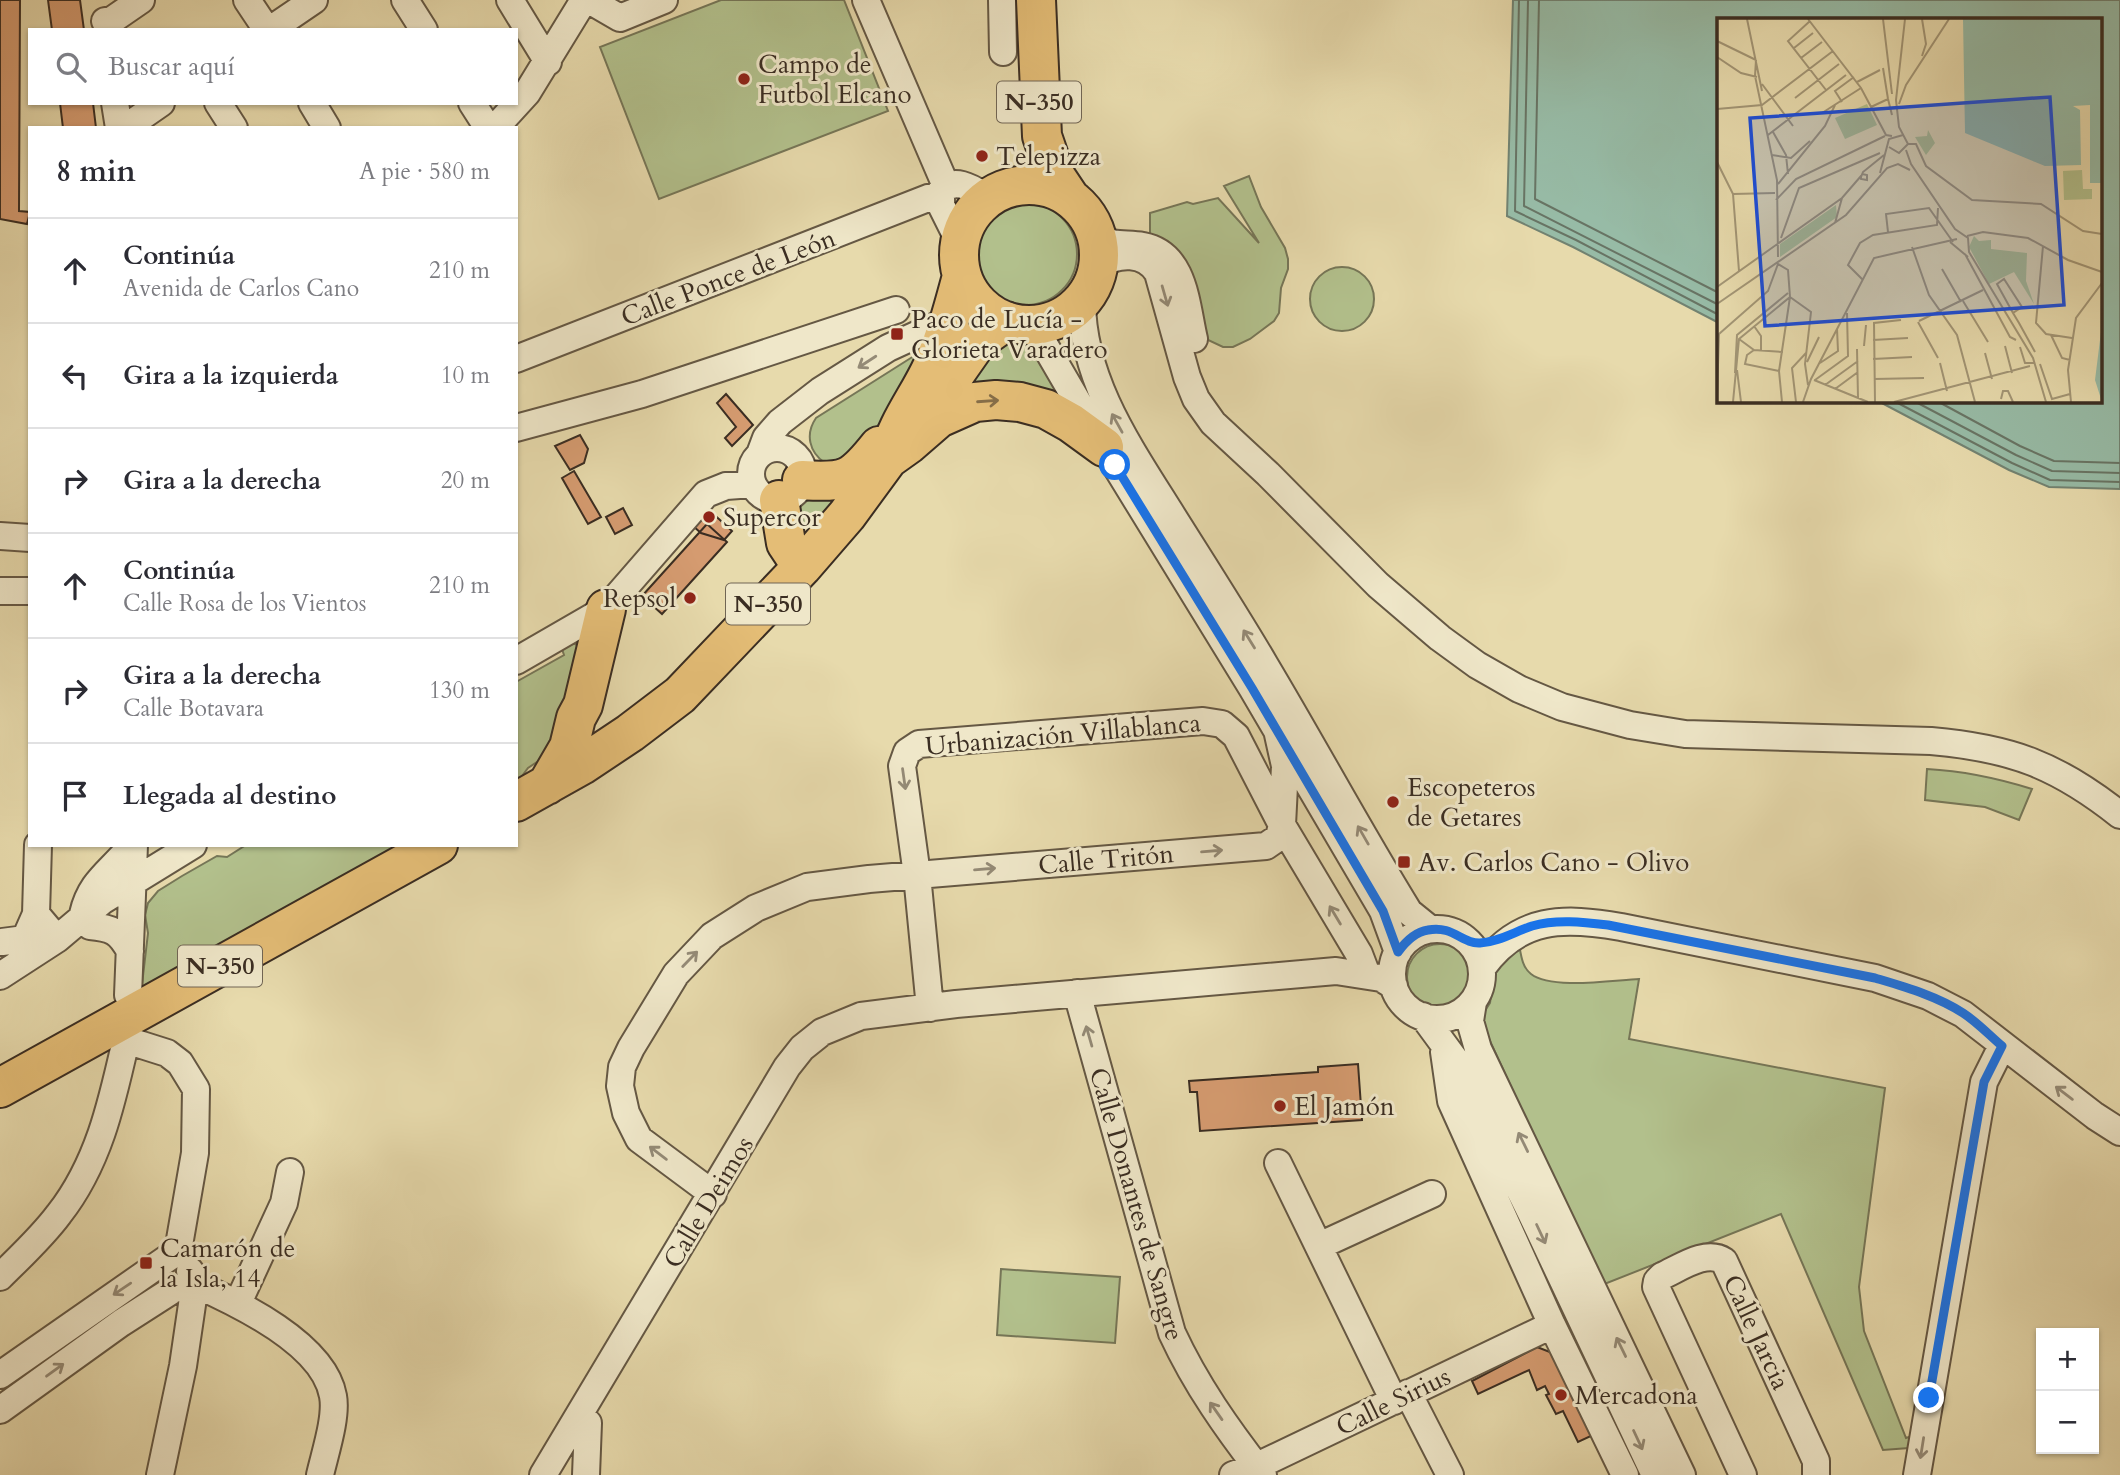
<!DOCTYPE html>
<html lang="es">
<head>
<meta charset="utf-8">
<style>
	:root { --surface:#fff; --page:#f7f7f7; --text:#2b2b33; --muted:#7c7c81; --line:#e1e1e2 }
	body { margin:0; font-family:Cardo,serif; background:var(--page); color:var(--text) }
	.controls { position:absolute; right:21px; bottom:21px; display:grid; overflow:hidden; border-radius:0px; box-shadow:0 2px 5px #0004 }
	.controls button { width:63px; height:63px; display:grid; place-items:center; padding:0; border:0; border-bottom:2px solid var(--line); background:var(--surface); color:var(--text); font:35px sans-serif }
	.stop { position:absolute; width:21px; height:21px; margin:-16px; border:5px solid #1a73e8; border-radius:50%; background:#fff }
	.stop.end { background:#1a73e8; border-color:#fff; box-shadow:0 2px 7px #0008 }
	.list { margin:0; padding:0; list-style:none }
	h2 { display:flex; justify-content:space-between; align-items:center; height:91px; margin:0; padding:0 28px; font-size:30px }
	h2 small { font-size:23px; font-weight:400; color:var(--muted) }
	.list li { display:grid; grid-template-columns:46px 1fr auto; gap:21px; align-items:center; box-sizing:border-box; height:105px; padding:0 28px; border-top:2px solid var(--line) }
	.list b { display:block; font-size:26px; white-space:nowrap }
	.list p { margin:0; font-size:23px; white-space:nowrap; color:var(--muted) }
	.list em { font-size:23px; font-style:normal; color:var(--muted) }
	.icon { flex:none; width:38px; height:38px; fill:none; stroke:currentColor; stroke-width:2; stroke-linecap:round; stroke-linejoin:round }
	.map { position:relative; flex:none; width:2120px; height:1475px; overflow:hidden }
	.search { position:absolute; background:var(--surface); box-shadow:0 2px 5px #0004; left:28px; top:28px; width:490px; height:77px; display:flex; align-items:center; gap:18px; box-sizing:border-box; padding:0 24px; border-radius:0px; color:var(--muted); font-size:26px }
	.panel { position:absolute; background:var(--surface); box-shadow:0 2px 5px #0004; left:28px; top:126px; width:490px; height:721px; border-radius:0px }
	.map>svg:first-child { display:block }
</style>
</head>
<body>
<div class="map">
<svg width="2120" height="1475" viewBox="0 0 2120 1475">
	<rect width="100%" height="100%" fill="#e7daac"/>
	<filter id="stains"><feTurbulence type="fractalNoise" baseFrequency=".00286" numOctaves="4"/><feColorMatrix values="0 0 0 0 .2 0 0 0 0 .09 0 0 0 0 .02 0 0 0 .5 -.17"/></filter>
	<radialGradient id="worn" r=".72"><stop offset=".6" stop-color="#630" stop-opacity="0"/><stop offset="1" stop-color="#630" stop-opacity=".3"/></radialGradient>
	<!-- green -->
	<path fill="#b2c08c" stroke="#767657" stroke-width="2" d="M721,0H844L888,111L659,199L600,47Z
		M1249,176L1261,207L1285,248L1288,259V269L1281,288L1279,313L1274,321L1250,339L1233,347H1223L1206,339L1161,239L1150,234V213L1187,202L1193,204L1218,198L1259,243L1224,186Z
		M975 254a51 51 0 1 1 102 0a51 51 0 1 1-102 0Z
		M1310 299a32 32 0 1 1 64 0a32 32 0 1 1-64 0Z
		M1014,337L1033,347L1069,410L964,399L963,371Z
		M925,349L895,403L852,460L825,463C809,452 805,434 816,418Z
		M835,497C832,506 825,516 816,521C811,524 805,523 799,526L796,511C805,496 819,498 835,497Z
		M571,642L577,645L581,651L549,754L528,768L516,784V682L564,655L561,646Z
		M1927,769C1964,771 1997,778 2032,789L2019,820L1985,807L1925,800Z
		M246,845H408L141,993L148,933L145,915L148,903L158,891L182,876L217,856L227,857Z
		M1407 977a33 33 0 1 1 66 0a33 33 0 1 1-66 0Z
		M1519,944C1521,955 1522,967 1531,974C1551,990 1614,980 1639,979L1629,1039L1885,1088L1859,1287L1864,1331L1906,1438L1912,1436L1909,1448L1883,1450L1781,1214L1602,1285L1490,1041L1481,1017L1490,1003L1494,974Z
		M1001,1269L1120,1277L1115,1343L997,1335Z"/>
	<!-- water -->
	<path fill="#97bba6" stroke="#728271" stroke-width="2" d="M1513,0H2120V489L2049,487L2009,470L1878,401H2101V19H1719V323L1573,247L1507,216Z"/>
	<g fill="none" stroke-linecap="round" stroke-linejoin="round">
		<!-- shore -->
		<path stroke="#687464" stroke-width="2" d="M1519,0L1515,211L1576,240L1719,315
			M1528,0L1524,206L1719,305
			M1539,0L1535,199L1719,293
			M1894,401L2012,463L2050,480L2120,482
			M1914,401L2016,455L2052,471L2120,473
			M1937,401L2020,446L2054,461L2120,463"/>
	</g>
	<!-- building -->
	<path fill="#d59b70" stroke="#3a2d22" stroke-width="2" d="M0,0H20L19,211L30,212L27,224L0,219Z
		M48,0H80L84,30H52Z
		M60,103H93L96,128H63Z
		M726,394L753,425L732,446L725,438L736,427L717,403Z
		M580,435L588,449L584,463L570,470L555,446Z
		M574,471L601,517L588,524L562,478Z
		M623,508L632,525L615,534L606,517Z
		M708,509L732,531L724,540L701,533L693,526Z
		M707,524L727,542L662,614L642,596Z
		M1358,1064L1362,1120L1200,1131L1197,1092H1190L1189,1081L1318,1072V1067Z
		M1537,1347L1555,1354L1593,1435L1578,1442L1563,1411L1556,1414L1546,1395L1549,1394L1545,1386L1537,1390L1529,1370L1478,1394L1472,1381Z"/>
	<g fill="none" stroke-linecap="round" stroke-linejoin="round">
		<!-- minor casing -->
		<g stroke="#655844" stroke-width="30">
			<path id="minor" d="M247,0L267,30
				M405,0L424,30
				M510,0L548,62
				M589,0L620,18L664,0
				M866,0L946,186
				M1002,0L1003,52
				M105,21L112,20L141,0
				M270,30L314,0
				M115,103L119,128
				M218,103L234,128
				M312,103L327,128
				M472,103L488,128
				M125,128L161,103
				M495,128L527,93L584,0
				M1096,236C1112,247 1125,243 1143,246C1185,254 1186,305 1194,339
				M959,241L941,205V191C955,176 973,189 988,198
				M1098,265C1118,253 1145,251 1158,273L1187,377L1196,399L1213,423L1268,474L1378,585L1440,638L1477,665L1519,689L1562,707L1630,725L1685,734L1931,741C2011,748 2057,765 2120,815
				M1082,301C1082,380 1130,448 1170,512C1202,563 1235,614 1265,665C1314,747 1359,831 1409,912L1430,929
				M1033,325L1104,447L1252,688L1383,911L1398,952
				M516,359L928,198L940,197
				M516,428L642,394L896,310
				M751 474a26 26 0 1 1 52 0a26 26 0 1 1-52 0Z
				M760,454L766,438L780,422L820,391L888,348L949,320
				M0,536L30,538
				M0,591H30
				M516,661L606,609L706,494L726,486L753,484
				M38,845L36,914L57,939
				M83,914C90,883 108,873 127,851L129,845
				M90,926C112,928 119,931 130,951
				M1392 974a45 45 0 1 1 90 0a45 45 0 1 1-90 0Z
				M2,942L25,939L36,914
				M1482,968C1519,916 1564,917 1621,927L1875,978L1928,996L1963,1014L2095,1116L2120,1132
				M0,976L57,939L102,901L193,845
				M1077,993L1172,1333C1196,1385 1228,1430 1263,1475
				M128,995L134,845
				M1473,1002L1470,1021L1478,1049L1682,1475
				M930,1008L917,875L902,766L907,752L919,744L1203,721L1222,724L1236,736L1282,825L1359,954L1367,975
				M1423,1016L1456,1061L1531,1213L1655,1475
				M1444,1052L1451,1101L1552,1325L1625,1475
				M1278,1163L1394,1401
				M713,1194L639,1139L626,1113L620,1086L622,1067L631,1048L676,974L712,936L756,908L807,887L869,879L1266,846L1279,837L1282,825L1285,766L1277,730
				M1319,1246L1432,1194
				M0,1277C20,1257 42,1237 59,1214C99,1163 112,1102 126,1040L167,1053L180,1063L196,1089L195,1153L178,1251L0,1375
				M195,1284C238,1303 324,1344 333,1396C337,1417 325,1453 320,1475
				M238,1303L284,1203L290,1172
				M1408,1393L1450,1475
				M0,1410L121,1323L174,1289L195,1284
				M580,1415L588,1423L586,1475
				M160,1475L183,1366L195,1284L190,1271
				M543,1475L787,1067L802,1048L822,1032L861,1016L956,1004L1336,971L1381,978L1394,986
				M1233,1475L1257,1466L1552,1325
				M1743,1475L1656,1287L1657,1281L1662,1276C1680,1268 1706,1249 1724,1261L1816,1461V1475
				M1917,1475L1984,1082L2002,1046"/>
		</g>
		<!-- highway casing -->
		<g stroke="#3a2d22" stroke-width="42">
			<path id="highway" d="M1036,0L1042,136L1056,177L1070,198
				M959 255a70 70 0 1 1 140 0a70 70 0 1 1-140 0Z
				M936,401L978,341L1006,321
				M888,458C897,422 918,398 933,365C946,336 954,306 962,276
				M802,480C846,483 852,480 879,446
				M779,500L786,543L802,567
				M547,785L569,747L576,718L583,705L606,609
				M516,802L582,765L630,733L680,695L802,567L847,515L888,459L909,444L939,418L975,402L996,400L1020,402L1046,409L1071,423L1104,447
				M0,1088L438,845"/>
		</g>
		<!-- minor -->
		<use href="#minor" stroke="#efe7c9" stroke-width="26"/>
		<!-- highway -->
		<use href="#highway" stroke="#e4bd76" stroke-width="38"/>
	</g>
	<!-- one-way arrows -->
	<defs><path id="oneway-shaft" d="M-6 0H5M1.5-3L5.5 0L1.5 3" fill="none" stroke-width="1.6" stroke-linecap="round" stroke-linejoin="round" transform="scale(1.75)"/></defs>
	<g stroke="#948a76">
		<use href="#oneway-shaft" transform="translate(1165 296) rotate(74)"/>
		<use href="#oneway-shaft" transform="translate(867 362) rotate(147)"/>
		<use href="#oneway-shaft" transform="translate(1117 423) rotate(-119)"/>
		<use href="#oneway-shaft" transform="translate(1249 639) rotate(-122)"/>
		<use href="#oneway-shaft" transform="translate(904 779) rotate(82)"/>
		<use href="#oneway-shaft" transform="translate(1363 835) rotate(-120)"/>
		<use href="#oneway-shaft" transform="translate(1212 851) rotate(-5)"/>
		<use href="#oneway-shaft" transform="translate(985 869) rotate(-5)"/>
		<use href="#oneway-shaft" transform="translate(1335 915) rotate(-121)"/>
		<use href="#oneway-shaft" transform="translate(690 959) rotate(-46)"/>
		<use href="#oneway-shaft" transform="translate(1089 1036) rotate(-106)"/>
		<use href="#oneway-shaft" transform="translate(2064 1093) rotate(-143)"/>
		<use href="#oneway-shaft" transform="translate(1523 1142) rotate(-116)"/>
		<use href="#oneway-shaft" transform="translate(658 1153) rotate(-143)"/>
		<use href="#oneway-shaft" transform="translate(1541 1234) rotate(65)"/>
		<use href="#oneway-shaft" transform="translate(122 1289) rotate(146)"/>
		<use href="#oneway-shaft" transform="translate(1621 1347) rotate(-116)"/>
		<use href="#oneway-shaft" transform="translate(55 1370) rotate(-36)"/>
		<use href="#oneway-shaft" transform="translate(1216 1411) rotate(-125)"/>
		<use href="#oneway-shaft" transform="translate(1638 1440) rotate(65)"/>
		<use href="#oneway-shaft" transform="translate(1922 1448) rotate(99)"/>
	</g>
	<use stroke="#866e48" href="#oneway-shaft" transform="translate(988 401) rotate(-4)"/>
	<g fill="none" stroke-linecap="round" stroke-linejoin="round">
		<!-- route -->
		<path stroke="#1a73e8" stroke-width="9" d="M1115,465L1252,688L1383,911L1398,952C1406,941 1415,932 1428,930C1453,925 1462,944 1480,943C1498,942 1514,932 1532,926C1556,919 1583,922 1608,925L1875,978C1905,987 1937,996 1963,1013C1977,1022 1989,1035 2002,1046L1984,1082L1929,1398"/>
	</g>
	<!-- markers -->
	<g fill="#8f2418" stroke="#efe7c9" stroke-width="2.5">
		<circle cx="744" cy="79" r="7"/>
		<circle cx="982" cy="156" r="7"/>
		<rect x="890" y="327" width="14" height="14" rx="3.5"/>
		<circle cx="709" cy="517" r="7"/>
		<circle cx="690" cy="598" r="7"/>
		<circle cx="1393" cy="802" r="7"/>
		<rect x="1397" y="855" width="14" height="14" rx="3.5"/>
		<circle cx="1280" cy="1106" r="7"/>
		<rect x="139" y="1256" width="14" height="14" rx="3.5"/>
		<circle cx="1561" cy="1395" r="7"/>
	</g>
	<g text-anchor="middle" stroke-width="6" stroke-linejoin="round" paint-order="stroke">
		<!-- shield labels -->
		<g fill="#efe7c9" stroke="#706554" stroke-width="2">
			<rect x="997" y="81.5" width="84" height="41" rx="5"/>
			<rect x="726" y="583.5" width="84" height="41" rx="5"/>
			<rect x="178" y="945.5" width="84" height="41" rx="5"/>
		</g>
		<g font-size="24" font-weight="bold" fill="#3a2d22">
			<text x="1039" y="110">N-350</text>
			<text x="768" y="612">N-350</text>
			<text x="220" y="974">N-350</text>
		</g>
		<!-- poi labels -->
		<g font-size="26" fill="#3a2d22" stroke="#efe7c9" text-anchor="start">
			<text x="758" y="73">Campo de<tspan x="758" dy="30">Futbol Elcano</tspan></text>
			<text x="996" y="165">Telepizza</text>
			<text x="911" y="328">Paco de Lucía -<tspan x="911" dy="30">Glorieta Varadero</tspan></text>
			<text x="723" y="526">Supercor</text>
			<text x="676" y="607" text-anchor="end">Repsol</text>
			<text x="1407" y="796">Escopeteros<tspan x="1407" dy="30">de Getares</tspan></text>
			<text x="1418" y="871">Av. Carlos Cano - Olivo</text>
			<text x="1294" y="1115">El Jamón</text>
			<text x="160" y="1257">Camarón de<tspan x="160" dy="30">la Isla, 14</tspan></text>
			<text x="1575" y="1404">Mercadona</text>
		</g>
		<!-- street labels -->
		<g font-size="26" fill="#3a2d22" stroke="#efe7c9">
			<text transform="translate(728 277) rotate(-21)" y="9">Calle Ponce de León</text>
			<text transform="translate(1063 734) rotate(-5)" y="9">Urbanización Villablanca</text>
			<text transform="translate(1106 859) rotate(-5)" y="9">Calle Tritón</text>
			<text transform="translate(708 1202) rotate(-59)" y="9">Calle Deimos</text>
			<text transform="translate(1137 1204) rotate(74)" y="9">Calle Donantes de Sangre</text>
			<text transform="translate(1757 1332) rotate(65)" y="9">Calle Jarcia</text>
			<text transform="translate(1393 1401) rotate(-26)" y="9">Calle Sirius</text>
		</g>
	</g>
	<!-- overview -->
	<g transform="translate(1717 18)">
		<rect width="385" height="385" fill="#e7daac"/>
		<path d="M150,86L160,107L128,121L118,100ZM211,112L218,125L209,137L198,119L210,118ZM365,152L366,171H375V181L347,182L346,153ZM119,187L120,199L63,239V226ZM257,218L262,223L274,222V231L310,235L309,263L317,286L297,254L272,266L252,229Z" fill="#b2c08c"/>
		<path d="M246,1H385V165H373V87L356,88L363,92L364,147L328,148L248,115ZM385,306V384L378,362Z" fill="#97bba6"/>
		<path fill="none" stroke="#a29575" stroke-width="2" d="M30,1L45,73M91,1L144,70L169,117L175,118M166,1L175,76M93,3L71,23L109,72M0,23L39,42M77,30L96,15M205,38L209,26L205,1M0,39L24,55L40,59M84,40L105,24M39,42L38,58L60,162L61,239M166,50L171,81M140,64L163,52M45,66L76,108M78,80L122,46M125,84L118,73L137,59M182,86L189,67L232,1M154,89L171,81L175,97M0,91L45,87L116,33M105,95L144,70M56,114L69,137L71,156M51,117L129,57M191,126H199L209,148L255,182L324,186L366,213L385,216M172,129L182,135L191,126L182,109L179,82L188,1M189,132L194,146L238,211L251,220L252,234L316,340L329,384M55,137L74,140L93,123M0,144L16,176L22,253M163,155L172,121L186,117M145,156L150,157V162L144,161V159L146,154L167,137M61,166L108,108L118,87M16,176L58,175M59,182L79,161L168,118M118,205L125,180M171,214L169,196L212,190L236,224M250,218L266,214L311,220L351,242L385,254M64,220L82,170L163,135M233,224L251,239M326,228L319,305L329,316L355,320M195,229L212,277L240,317L258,384M248,236L293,319L299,322M225,251L244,284M146,262L131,247L143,225L156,217L220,207L221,190M0,269L125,180L144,158M73,279L94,294L88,346L91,367M246,283L271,324M0,286L129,197L170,150L181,146L193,152M296,295L305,289L287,261L280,266L296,295L302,305L318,334M202,303L266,272M201,304L221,340M37,308L44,318V332M334,317L345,340L353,342M22,321L37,332L66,334M156,322L191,320M147,328L149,307M288,328L295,355M303,329L308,345H317M140,331L141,380M37,332L30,337L28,346L62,353M268,335L275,361M156,341L195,339M90,344L102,319M103,345L121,333L120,311M223,345L230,373M323,346L335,381L353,376M20,352L24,384M18,355L20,317L71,275M157,361L207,360M97,362L151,384M98,362L131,338L130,295M108,367L141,343M118,371L141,354M0,378L2,316L51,273L61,246L71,252L73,279M284,381L286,373H291L296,384M16,384L22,321L73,279M65,384L62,353L73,279M79,384L75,350L89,335M86,384L94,361L157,240L240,221M158,384L157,305L184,302M177,384L313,348M354,384L351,352L359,300L385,265"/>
		<path fill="#1d4ed8" fill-opacity="0.15" stroke="#1d4ed8" stroke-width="3.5" d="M333,79L347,287L48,308L33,100Z"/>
		<rect width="385" height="385" fill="none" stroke="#3a2d22" stroke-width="3.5"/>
	</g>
	<rect width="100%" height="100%" filter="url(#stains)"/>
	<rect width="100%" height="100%" fill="url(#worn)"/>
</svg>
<div class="controls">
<button>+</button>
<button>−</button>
</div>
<div class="stop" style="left:1115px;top:465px"></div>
<div class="stop end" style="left:1929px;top:1398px"></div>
<div class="search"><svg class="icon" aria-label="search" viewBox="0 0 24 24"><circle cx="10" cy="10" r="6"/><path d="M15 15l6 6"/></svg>Buscar aquí</div>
<section class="panel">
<h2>8 min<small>A pie · 580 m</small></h2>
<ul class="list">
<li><svg class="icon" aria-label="ahead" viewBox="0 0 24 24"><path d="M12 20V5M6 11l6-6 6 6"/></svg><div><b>Continúa</b><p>Avenida de Carlos Cano</p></div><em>210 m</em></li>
<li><svg class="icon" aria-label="left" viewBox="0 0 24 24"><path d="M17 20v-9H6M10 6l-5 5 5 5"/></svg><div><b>Gira a la izquierda</b></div><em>10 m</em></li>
<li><svg class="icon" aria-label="right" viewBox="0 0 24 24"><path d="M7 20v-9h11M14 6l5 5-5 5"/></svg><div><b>Gira a la derecha</b></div><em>20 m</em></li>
<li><svg class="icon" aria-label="ahead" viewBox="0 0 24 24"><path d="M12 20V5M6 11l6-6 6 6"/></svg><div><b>Continúa</b><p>Calle Rosa de los Vientos</p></div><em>210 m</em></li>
<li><svg class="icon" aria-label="right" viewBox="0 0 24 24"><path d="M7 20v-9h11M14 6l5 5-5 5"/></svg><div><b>Gira a la derecha</b><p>Calle Botavara</p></div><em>130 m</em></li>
<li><svg class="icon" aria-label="arrive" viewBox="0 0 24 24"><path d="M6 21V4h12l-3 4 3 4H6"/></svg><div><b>Llegada al destino</b></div></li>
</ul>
</section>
</div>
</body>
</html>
